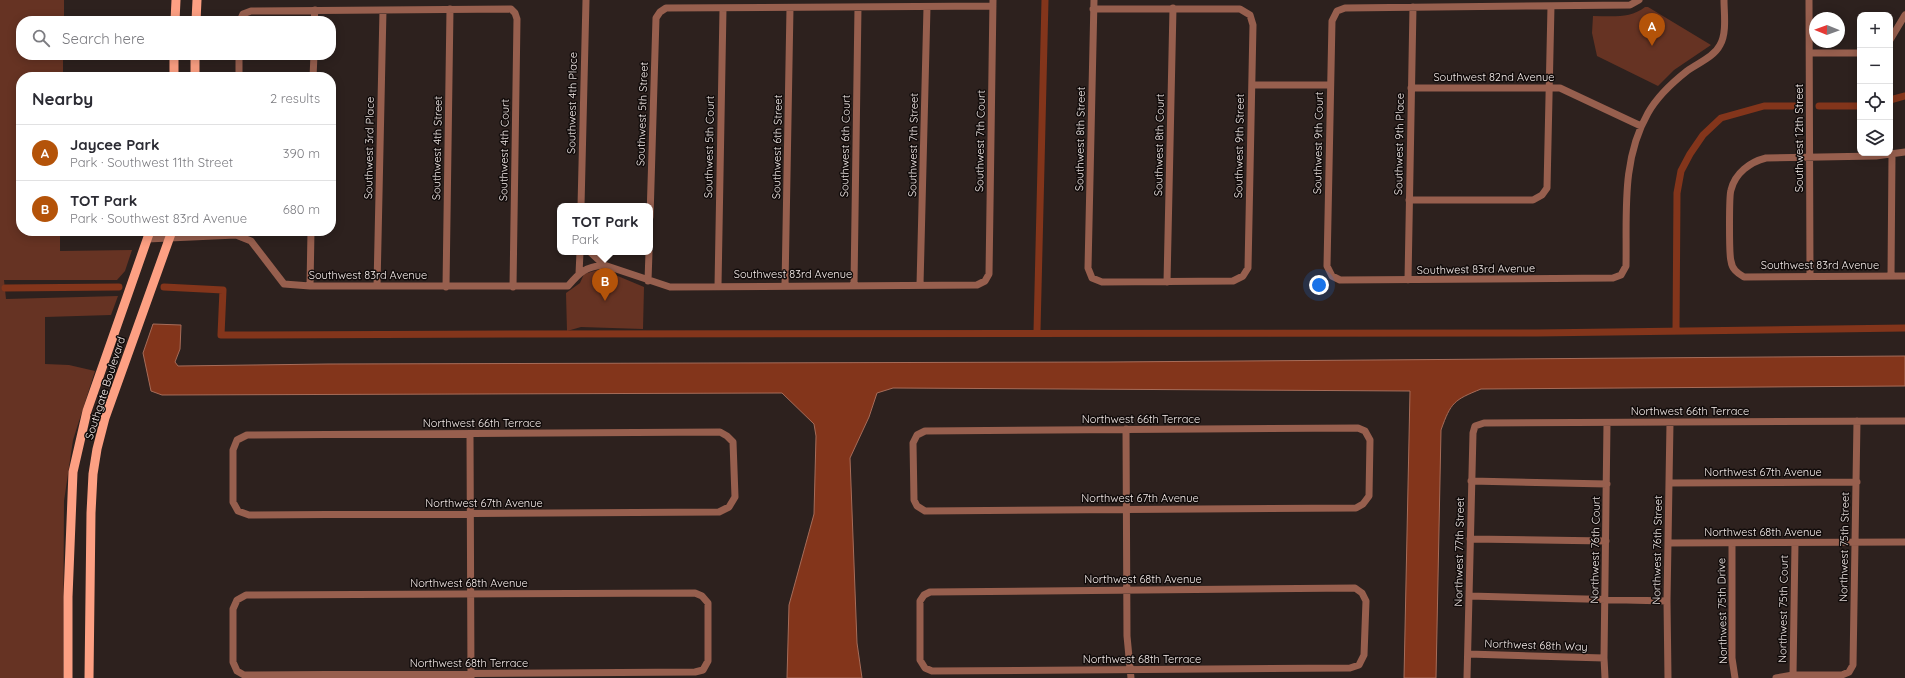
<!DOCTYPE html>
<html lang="en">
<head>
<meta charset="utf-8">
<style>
	:root { --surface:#fff; --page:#f2f2f3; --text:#2b2b33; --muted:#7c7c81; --line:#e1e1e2; --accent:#b45309 }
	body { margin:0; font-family:Quicksand,sans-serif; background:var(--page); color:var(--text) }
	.controls { position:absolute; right:12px; top:12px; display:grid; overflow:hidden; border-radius:8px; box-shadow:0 2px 10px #0003 }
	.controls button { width:36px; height:36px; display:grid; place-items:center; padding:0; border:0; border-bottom:1px solid var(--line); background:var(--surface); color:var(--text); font:20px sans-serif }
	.compass { position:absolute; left:1809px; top:12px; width:36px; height:36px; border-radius:50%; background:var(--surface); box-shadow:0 2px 10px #0003; rotate:271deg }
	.you { position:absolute; left:1319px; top:285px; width:14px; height:14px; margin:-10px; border:3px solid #fff; border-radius:50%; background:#1a73e8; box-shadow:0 0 0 6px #1a73e833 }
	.badge { display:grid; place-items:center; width:26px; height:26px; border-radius:50%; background:var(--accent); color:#fff; font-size:13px; font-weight:700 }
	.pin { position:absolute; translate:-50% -33px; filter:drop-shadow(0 1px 2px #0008) }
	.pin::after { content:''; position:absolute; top:21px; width:14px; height:12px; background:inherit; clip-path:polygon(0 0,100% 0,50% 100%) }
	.popup { position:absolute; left:557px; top:203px; width:96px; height:52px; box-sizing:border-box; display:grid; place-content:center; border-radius:8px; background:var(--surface); filter:drop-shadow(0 1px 3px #0005); font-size:13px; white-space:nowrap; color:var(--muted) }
	.popup b { font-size:15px; color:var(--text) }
	.popup::after { content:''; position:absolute; left:50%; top:100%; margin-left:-8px; border:8px solid transparent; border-top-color:var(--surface) }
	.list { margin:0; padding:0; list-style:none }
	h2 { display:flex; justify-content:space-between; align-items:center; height:52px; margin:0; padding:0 16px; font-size:17px }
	h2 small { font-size:13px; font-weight:400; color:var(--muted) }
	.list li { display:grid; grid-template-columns:26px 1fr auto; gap:12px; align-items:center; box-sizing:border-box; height:56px; padding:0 16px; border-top:1px solid var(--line) }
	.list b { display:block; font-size:15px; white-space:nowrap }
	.list p { margin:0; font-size:13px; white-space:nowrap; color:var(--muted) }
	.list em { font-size:13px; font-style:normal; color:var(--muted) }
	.icon { flex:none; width:22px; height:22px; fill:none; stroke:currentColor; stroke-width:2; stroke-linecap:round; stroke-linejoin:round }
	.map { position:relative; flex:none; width:1905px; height:678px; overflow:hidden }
	.search { position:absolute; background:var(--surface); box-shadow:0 2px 10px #0003; left:16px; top:16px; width:320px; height:44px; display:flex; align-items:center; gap:10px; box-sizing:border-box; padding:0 14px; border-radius:16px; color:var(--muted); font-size:15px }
	.panel { position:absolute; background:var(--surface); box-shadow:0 2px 10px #0003; left:16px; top:72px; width:320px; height:164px; border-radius:16px }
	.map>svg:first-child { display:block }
</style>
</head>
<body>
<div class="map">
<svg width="1905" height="678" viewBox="0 0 1905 678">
	<rect width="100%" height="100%" fill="#2d211e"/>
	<!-- green -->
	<path fill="#663323" d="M0,0H64V21H21V55H63V77H21V231H60V251L132,250L125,271L117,280H4L6,299L118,296L111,315L45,317V364L69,365L95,371L73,440L64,501L63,678H0Z
		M1645,7H1648L1711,45L1674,70L1658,86L1597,56L1592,33L1593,16C1611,16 1630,19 1645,7Z
		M601,269L644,287L643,329L581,327L567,331L566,293L580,283L584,274Z"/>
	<!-- water -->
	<path fill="#83351b" stroke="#a66c59" d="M153,324L181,325L180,349L175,362L178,366L328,364L1107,362L1905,356V386L1481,389C1454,400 1451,402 1441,430L1436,678H1404L1410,391L893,388L877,393L869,417L850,458L857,643L862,678H787L789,605L814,514L816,436L814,424L782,393L162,395L151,391L143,353Z"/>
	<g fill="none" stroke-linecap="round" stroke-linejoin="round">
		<!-- canal -->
		<path stroke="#83351b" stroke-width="7" d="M1890,100L1905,96
			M1819,106H1860
			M164,287L223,290L221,335L514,334L1537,333L1905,328
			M5,288L119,287
			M1037,331L1045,0
			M1676,331L1677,193L1681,171L1690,154L1703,135L1721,118L1764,106H1800"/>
		<!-- minor -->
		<path stroke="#975f4e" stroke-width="7" d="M1639,0L1630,5L1345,8L1337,11L1332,21L1327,266L1332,276L1340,280L1613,278L1621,275L1626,266C1627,214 1621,160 1648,113C1657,97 1673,82 1687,71C1698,63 1714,57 1720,45C1727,33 1724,13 1724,0
			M1809,0L1810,276
			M1093,9H1240L1250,15L1253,25L1248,268L1243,276L1233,281L1102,282L1092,278L1088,268L1094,0
			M240,21L243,14L251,11L511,9L515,13L517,19L513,287
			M314,21L315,10
			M1890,40L1905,15
			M1810,53H1860
			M239,77V55
			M313,77L314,55
			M1252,85H1330
			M1411,88H1560L1641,126
			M1905,152L1876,156L1766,158C1750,162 1735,173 1731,190C1729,195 1729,255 1731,261C1732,269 1737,273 1744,277L1905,276
			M1409,200H1533L1542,195L1547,188L1551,6
			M581,206L586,0
			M650,217L656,18L660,12L666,8L993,6
			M147,239L236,235L251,241L284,284L310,286H568C580,272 585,267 604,265
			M590,252L604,265L670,287L977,285L985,281L989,274L993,0
			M579,274L580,252
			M1891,276L1892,155
			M1408,280L1413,7
			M648,281L649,252
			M1167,282L1173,8
			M854,285L858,7
			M920,285L927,7
			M310,286L311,231
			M377,286L383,10
			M718,286L723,9
			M785,286L790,8
			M446,287L450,9
			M1358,428L1365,431L1370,440L1369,496L1363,504L1356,508L925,511L917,506L914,500L913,443L917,435L925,431Z
			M1126,429L1127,636L1131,678
			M720,432L727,436L733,442L735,497L729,507L719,512L249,515L238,511L233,502V450L237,440L247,435Z
			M470,434L471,678
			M1471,481L1607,484
			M1669,483L1857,482
			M1470,539L1606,541
			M1668,543L1905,542
			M1732,543V658L1735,678
			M1355,588L1362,593L1366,601L1364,655L1359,665L1350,668L932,671L925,668L920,660V601L924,595L930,592Z
			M695,593L702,596L708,603V661L703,670L695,672L244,675L237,671L233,662V609L237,600L246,595Z
			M1469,596L1667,601
			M1468,654L1604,658
			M1793,675L1795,543
			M1467,678L1473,433L1475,426L1484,423L1905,421
			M1605,678L1604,658L1607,423
			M1668,678L1667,601L1670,423
			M1776,678L1793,675H1842L1849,672L1853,665L1857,421"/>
		<!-- major -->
		<path stroke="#fda083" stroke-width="9" d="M175,21L176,0
			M196,21L197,0
			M174,77V55
			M195,77V55
			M68,678V597L73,472L87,411L150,231
			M89,678L91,513L93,474L97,449L105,418L172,231"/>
	</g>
	<g text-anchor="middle" stroke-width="3" stroke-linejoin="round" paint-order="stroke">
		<!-- street labels -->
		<g font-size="11" fill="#f6edeb" stroke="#120c0b">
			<text x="1494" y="81">Southwest 82nd Avenue</text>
			<text transform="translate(572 103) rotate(-89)" y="4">Southwest 4th Place</text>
			<text transform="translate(642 114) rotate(-88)" y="4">Southwest 5th Street</text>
			<text transform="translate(1799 138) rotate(-90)" y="4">Southwest 12th Street</text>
			<text transform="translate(1080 139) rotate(-89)" y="4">Southwest 8th Street</text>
			<text transform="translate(980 141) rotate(-89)" y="4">Southwest 7th Court</text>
			<text transform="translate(1318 143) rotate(-89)" y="4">Southwest 9th Court</text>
			<text transform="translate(1399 144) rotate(-89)" y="4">Southwest 9th Place</text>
			<text transform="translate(913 145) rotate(-89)" y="4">Southwest 7th Street</text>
			<text transform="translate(1159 145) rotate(-89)" y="4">Southwest 8th Court</text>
			<text transform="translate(845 146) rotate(-89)" y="4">Southwest 6th Court</text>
			<text transform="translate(1239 146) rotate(-89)" y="4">Southwest 9th Street</text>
			<text transform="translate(709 147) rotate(-89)" y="4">Southwest 5th Court</text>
			<text transform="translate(777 147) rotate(-89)" y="4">Southwest 6th Street</text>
			<text transform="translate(369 148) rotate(-89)" y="4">Southwest 3rd Place</text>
			<text transform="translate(437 148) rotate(-89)" y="4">Southwest 4th Street</text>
			<text transform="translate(504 150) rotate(-89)" y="4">Southwest 4th Court</text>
			<text x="1820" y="269">Southwest 83rd Avenue</text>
			<text transform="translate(1476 269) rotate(-1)" y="4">Southwest 83rd Avenue</text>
			<text x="793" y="278">Southwest 83rd Avenue</text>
			<text x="368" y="279">Southwest 83rd Avenue</text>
			<text transform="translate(105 388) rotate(-72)" y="4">Southgate Boulevard</text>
			<text x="1690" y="415">Northwest 66th Terrace</text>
			<text x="1141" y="423">Northwest 66th Terrace</text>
			<text x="482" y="427">Northwest 66th Terrace</text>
			<text x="1763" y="476">Northwest 67th Avenue</text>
			<text x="1140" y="502">Northwest 67th Avenue</text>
			<text x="484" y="507">Northwest 67th Avenue</text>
			<text x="1763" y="536">Northwest 68th Avenue</text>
			<text transform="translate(1844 547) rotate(-89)" y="4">Northwest 75th Street</text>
			<text transform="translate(1595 550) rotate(-89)" y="4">Northwest 76th Court</text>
			<text transform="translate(1657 550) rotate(-89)" y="4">Northwest 76th Street</text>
			<text transform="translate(1459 552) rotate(-89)" y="4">Northwest 77th Street</text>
			<text x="1143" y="583">Northwest 68th Avenue</text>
			<text x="469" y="587">Northwest 68th Avenue</text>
			<text transform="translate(1783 609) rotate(-89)" y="4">Northwest 75th Court</text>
			<text transform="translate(1722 611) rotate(-91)" y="4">Northwest 75th Drive</text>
			<text transform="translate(1536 645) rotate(2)" y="4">Northwest 68th Way</text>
			<text x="1142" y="663">Northwest 68th Terrace</text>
			<text x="469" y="667">Northwest 68th Terrace</text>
		</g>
	</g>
</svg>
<div class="controls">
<button>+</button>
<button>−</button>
<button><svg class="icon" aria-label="locate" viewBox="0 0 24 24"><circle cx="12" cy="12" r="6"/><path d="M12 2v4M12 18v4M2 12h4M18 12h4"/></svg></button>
<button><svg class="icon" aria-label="layers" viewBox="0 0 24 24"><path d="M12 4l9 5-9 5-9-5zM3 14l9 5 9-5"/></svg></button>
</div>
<svg class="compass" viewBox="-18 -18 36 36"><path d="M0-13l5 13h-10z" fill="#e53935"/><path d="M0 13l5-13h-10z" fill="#7c7c81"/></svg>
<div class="you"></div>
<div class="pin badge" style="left:1652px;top:46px">A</div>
<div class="pin badge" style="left:605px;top:301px">B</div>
<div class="popup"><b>TOT Park</b>Park</div>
<div class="search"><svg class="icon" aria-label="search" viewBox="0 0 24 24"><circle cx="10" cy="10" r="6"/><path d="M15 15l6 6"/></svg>Search here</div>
<section class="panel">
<h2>Nearby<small>2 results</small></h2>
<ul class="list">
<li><span class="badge">A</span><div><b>Jaycee Park</b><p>Park · Southwest 11th Street</p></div><em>390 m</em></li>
<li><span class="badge">B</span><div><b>TOT Park</b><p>Park · Southwest 83rd Avenue</p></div><em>680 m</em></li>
</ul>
</section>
</div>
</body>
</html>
